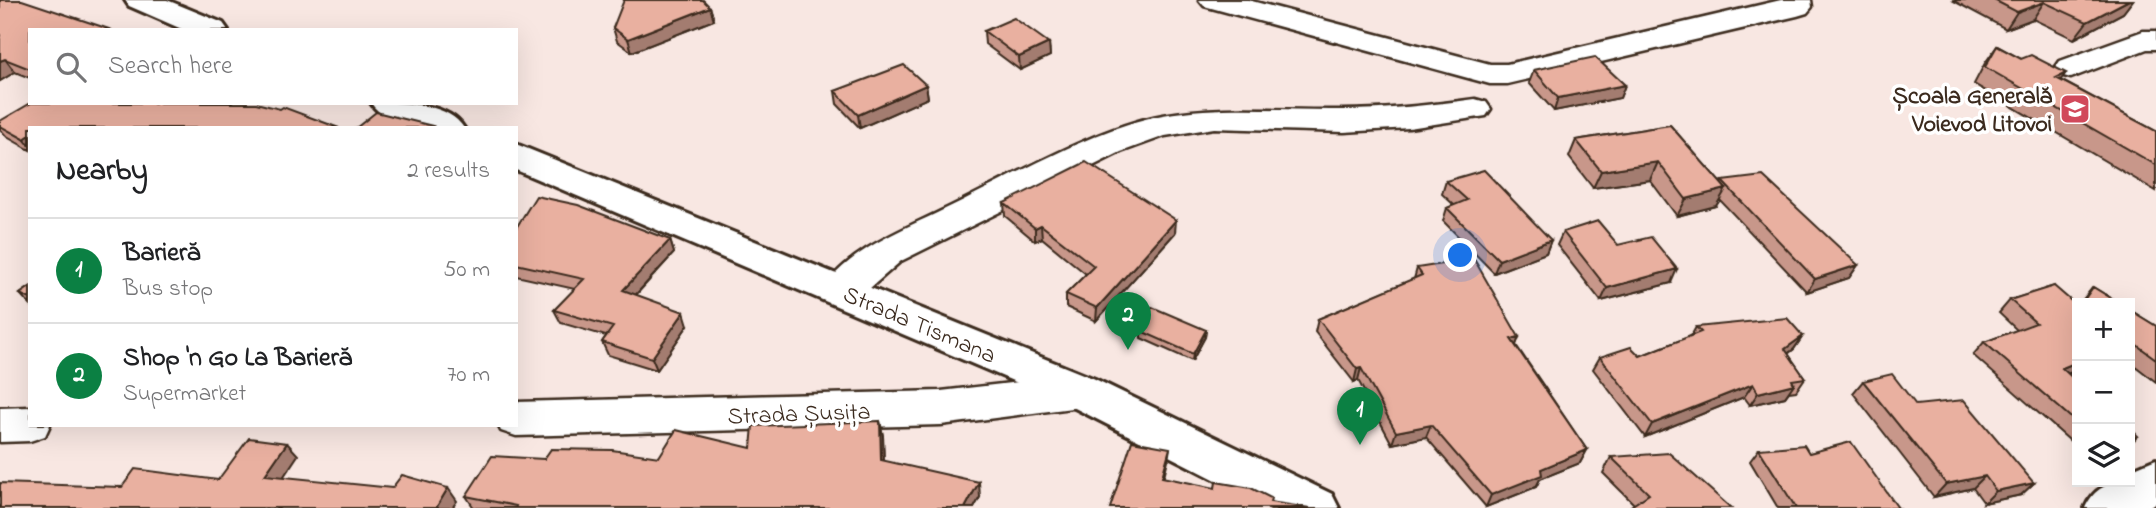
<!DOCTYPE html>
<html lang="en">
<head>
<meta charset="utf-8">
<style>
	:root { --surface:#fff; --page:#f2f2f2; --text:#202124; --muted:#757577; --line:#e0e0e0; --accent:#0b8043 }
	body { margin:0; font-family:"Indie Flower",sans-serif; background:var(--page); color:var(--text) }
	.controls { position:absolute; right:21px; bottom:21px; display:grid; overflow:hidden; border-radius:0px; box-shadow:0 7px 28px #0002 }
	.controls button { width:63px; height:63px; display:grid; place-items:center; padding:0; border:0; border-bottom:2px solid var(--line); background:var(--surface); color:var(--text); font:35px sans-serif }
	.you { position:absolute; left:1461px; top:256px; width:24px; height:24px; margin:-18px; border:5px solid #fff; border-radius:50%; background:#1a73e8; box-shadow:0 0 0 10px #1a73e833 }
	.badge { display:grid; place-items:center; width:46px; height:46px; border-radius:50%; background:var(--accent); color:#fff; font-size:23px; font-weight:700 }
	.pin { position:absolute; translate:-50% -58px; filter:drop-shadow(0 2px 4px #0008) }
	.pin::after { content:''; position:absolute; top:37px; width:24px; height:21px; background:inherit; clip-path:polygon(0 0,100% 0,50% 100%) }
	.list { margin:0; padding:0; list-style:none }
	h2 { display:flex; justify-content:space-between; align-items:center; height:91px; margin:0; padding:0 28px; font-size:30px }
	h2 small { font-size:23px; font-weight:400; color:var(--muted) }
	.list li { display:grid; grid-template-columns:46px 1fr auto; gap:21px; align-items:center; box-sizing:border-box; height:105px; padding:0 28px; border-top:2px solid var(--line) }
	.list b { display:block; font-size:26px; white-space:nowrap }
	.list p { margin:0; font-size:23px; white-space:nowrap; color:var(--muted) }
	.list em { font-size:23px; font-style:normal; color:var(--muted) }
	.icon { flex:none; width:38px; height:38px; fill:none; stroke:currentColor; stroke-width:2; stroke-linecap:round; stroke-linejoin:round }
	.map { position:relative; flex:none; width:2156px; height:508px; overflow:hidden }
	.search { position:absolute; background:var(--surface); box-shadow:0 7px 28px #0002; left:28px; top:28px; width:490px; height:77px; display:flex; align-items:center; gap:18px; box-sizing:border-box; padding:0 24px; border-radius:0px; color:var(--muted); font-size:26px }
	.panel { position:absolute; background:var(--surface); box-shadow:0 7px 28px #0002; left:28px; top:126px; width:490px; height:301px; border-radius:0px }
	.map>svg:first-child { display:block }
</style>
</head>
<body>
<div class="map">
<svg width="2156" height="508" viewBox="0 0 2156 508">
	<rect width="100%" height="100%" fill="#f8e7e2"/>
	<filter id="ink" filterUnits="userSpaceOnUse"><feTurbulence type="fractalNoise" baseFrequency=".0143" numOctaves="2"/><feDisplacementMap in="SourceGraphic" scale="14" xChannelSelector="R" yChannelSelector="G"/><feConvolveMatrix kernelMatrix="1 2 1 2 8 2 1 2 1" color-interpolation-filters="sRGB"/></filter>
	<g filter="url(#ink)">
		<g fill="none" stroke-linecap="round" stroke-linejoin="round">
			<!-- minor casing -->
			<g stroke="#3b2a1e" stroke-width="5">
				<path id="minor" d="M1199,0H1248L1490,64H1507L1781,0H1811L1812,7L1807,13L1797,16L1507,84H1490L1204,6Z
					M2143,31H2156V49H2147L2071,78L2060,75L2055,68L2060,61Z
					M1475,99L1486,102L1491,109L1486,116L1409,128L1344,132L1214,128L1165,136L1121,152L901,261L854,302L841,306L828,302L822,292C844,252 904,229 943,210C1006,180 1096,127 1163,115C1223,104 1282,111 1343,110C1387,110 1431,105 1475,99Z
					M1080,375L1094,379L1100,391L1094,403L1080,407L941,425L516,436L501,431L498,425H516V402L941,391Z
					M30,407V425H50L45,436L30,441L0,442V408Z"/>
			</g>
			<!-- major casing -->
			<g stroke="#3b2a1e" stroke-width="6">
				<path id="major" d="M125,0H167L223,23L228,30H184L129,6Z
					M371,103C399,103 447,101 464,128C436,128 389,130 371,103Z
					M516,144L1095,379L1332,494L1339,508H1271L1065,403L516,170Z
					M2156,459V502L2147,508H2085C2094,488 2108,482 2130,482V470Z"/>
			</g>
			<!-- minor -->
			<use href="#minor" fill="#fff" fill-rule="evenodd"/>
			<!-- major -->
			<use href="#major" fill="#fff" fill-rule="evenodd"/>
		</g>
		<!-- wall -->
		<path fill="#c8978a" stroke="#3b2a1e" stroke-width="2" d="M0,0L30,30V78L15,72L0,81Z
			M1952,0H2133L2123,13L2074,39L2033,19L2006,29Z
			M710,7L714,20L632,52L617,41L613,28Z
			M984,31L1049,43L1050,56L1020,70L985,44Z
			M1997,46L2156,131V191L1974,84L1985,63Z
			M1534,70L1625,85L1620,98L1554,111L1529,83Z
			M926,85L928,98L860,128L837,104L835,91Z
			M0,121L339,128H30V150L7,137L0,129Z
			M1670,125L1721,184L1722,181L1858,265L1849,278L1807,292L1720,200L1716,206L1677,216L1650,180L1593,188L1569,157L1576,140Z
			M1446,181L1551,240L1546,253L1494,273L1443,221L1447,208L1454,205L1442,194Z
			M1004,203L1175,233L1096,321L1066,307V294L1086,274L1042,238L1035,241L1005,216Z
			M516,228L670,240L674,253L636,295L688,325L657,370L608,355L602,342L606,336L561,323L554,310L575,289L516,276Z
			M1563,232L1618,245L1671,283L1601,301L1557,245Z
			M1417,268L1519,337L1516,345L1587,450L1580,463L1540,479L1536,487L1486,507L1426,437L1392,444L1358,380L1354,382L1315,332L1318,319L1414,279Z
			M2054,286L2077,370L2068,374L2077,382V447L1973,355L1984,342L2017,330L1999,313L2010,300Z
			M30,287V305L20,294Z
			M2093,287L2119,303H2080Z
			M2130,310L2156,326V382L2130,362Z
			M1696,327L1803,336L1794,349L1788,354L1805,378L1796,391L1789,392L1785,397L1750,405L1744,397L1645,437L1593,369L1600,357L1640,356L1691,336Z
			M1206,330L1205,337L1192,361L1141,338V331Z
			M1863,381L1916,405L2034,483L2021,495L1984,503L1973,488L1934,497L1853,393Z
			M880,421L883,436L884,461L980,497L974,508H474L466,496L544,459L659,457L751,448Z
			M1759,449L1809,453L1898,508H1778L1750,461Z
			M1611,457L1731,508L1634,504L1603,473Z"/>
		<!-- shaded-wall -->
		<path fill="#a37b70" stroke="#3b2a1e" stroke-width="2" d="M2129,0H2133L2123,13L2074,39L2087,22Z
			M2044,2L2033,19L2006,29L2017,12Z
			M710,7L714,20L632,52L628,39Z
			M1049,43L1050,56L1020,70L1019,57Z
			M5,59L15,72L0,81V61Z
			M2066,73L2053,90L2056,78Z
			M926,85L928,98L860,128L858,115Z
			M1625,85L1620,98L1554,111L1558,98Z
			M30,135V146L24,139Z
			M1658,162L1650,180L1593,188L1601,171Z
			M1726,189L1716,206L1677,216L1686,199Z
			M1176,220L1175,233L1096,321L1097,308Z
			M1041,225L1042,238L1035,241V228Z
			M670,240L674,253L628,303L623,290Z
			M1551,240L1546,253L1494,273L1499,260Z
			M1858,265L1849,278L1807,292L1815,279Z
			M1677,269L1671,283L1601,301L1607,288Z
			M684,312L688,325L657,370L652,358Z
			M1206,330L1205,337L1192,361L1193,354Z
			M1803,336L1794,349L1776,362L1785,349Z
			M1519,337L1514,350L1511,339Z
			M2077,362V370L2049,381L2062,368Z
			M1361,368L1358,380L1354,382L1357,369Z
			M1753,384L1744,397L1645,437L1652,424Z
			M1794,384L1785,397L1750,405L1758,393Z
			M880,421L883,436L884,475L881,460Z
			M1431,425L1426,437L1392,444L1396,432Z
			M2138,436L2130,444V439Z
			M287,443L298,455L276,488L265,475Z
			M1170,448L1168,460L1161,488L1162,477Z
			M1587,450L1580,463L1540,479L1536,487L1486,507L1491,495L1541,469Z
			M1985,476L1973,488L1934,497L1946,484Z
			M979,482L980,497L974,508H965Z
			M2034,483L2021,495L1984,503L1996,491Z
			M448,488L457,501L452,508H436Z"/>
		<!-- building -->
		<path fill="#e9b0a0" stroke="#3b2a1e" stroke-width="2" d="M0,0H22L112,30H30V69L5,59L0,61Z
			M624,0H703L710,7L628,39L613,28Z
			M1994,0H2129L2087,22L2044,2L2017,12Z
			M1014,18L1049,43L1019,57L984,31Z
			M1997,46L2021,59L2031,55L2066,73L2056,78L2156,131V165L1985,67Z
			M1595,57L1625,85L1558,98L1534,70Z
			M904,65L926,85L858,115L835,91Z
			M31,103H256L280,109L283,107L339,128H30V135L24,139L0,126V121Z
			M376,112L433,126L431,128H356Z
			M1670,125L1726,189L1686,199L1658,162L1601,171L1576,140Z
			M1086,162L1176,220L1097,308L1066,294L1094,266L1041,225L1035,228L1004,203Z
			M1484,170L1551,240L1499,260L1447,208L1467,200L1446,181Z
			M1763,176L1858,265L1815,279L1722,181Z
			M536,196L578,205L670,240L623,290L684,312L652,358L602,342L613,327L554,310L584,279L516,264V228Z
			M1598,221L1618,245L1651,237L1677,269L1607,288L1563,232Z
			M1474,259L1519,337L1511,339L1587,450L1541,469L1542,475L1491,495L1431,425L1396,432L1361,368L1357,369L1318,319L1422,275L1417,268Z
			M2054,286L2077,306V362L2062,368L2077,382V423L1984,342L2036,323L2010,300Z
			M30,287V299L20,294Z
			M2093,287L2119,303H2082Z
			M1152,307L1206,330L1193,354L1141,331Z
			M2130,310L2156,326V359L2130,340Z
			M1787,318L1803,336L1785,349L1805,378L1792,380L1794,384L1758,393L1753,384L1652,424L1600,357L1631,347L1640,356L1701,332L1696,327Z
			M1892,374L1916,405L1964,400L2034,483L1996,491L1985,476L1946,484L1863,381Z
			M880,421L881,460L979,482L965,508H515L516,506L466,496L492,456L544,459L551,449L612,450L659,457L676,430L751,448L753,426Z
			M2130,428L2138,436L2130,439Z
			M249,438L287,443L265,475L392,488L402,475L448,488L436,508H0V483L122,487L135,469L218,480Z
			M1132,441L1170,448L1162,477L1215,488L1216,482L1251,488L1271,498L1270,502L1310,508H1110Z
			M1851,442L1898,508H1796L1759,449L1804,445L1809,453Z
			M1669,453L1731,508H1628L1649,494L1611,457Z"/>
	</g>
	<!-- icons -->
	<defs>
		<g id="school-square" transform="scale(1.575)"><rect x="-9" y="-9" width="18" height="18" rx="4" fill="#d1495b" stroke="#fff"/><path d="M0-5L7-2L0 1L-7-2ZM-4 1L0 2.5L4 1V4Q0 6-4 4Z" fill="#fff"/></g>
	</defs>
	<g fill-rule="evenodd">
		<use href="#school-square" x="2075" y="109"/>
	</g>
	<g text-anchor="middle" stroke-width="7" stroke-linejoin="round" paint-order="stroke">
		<!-- poi labels -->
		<g font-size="24" font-weight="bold" fill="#3b2a1e" stroke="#fff" text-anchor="end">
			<text x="2052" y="103">Școala Generală<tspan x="2052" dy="28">Voievod Litovoi</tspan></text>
		</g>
		<!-- street labels -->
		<g font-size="24" fill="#3b2a1e" stroke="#fff">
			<text transform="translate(920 324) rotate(23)" y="8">Strada Tismana</text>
			<text transform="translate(799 413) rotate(-2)" y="8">Strada Șușița</text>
		</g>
	</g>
</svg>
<div class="controls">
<button>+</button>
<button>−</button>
<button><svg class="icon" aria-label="layers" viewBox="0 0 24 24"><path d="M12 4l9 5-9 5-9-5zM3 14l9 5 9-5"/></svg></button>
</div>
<div class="you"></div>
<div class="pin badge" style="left:1360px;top:445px">1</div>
<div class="pin badge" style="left:1128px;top:350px">2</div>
<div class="search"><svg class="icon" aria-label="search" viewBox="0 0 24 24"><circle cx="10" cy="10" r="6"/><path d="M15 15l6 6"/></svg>Search here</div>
<section class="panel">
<h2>Nearby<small>2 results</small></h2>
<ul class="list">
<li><span class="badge">1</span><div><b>Barieră</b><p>Bus stop</p></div><em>50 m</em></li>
<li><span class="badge">2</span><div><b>Shop 'n Go La Barieră</b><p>Supermarket</p></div><em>70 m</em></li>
</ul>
</section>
</div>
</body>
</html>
